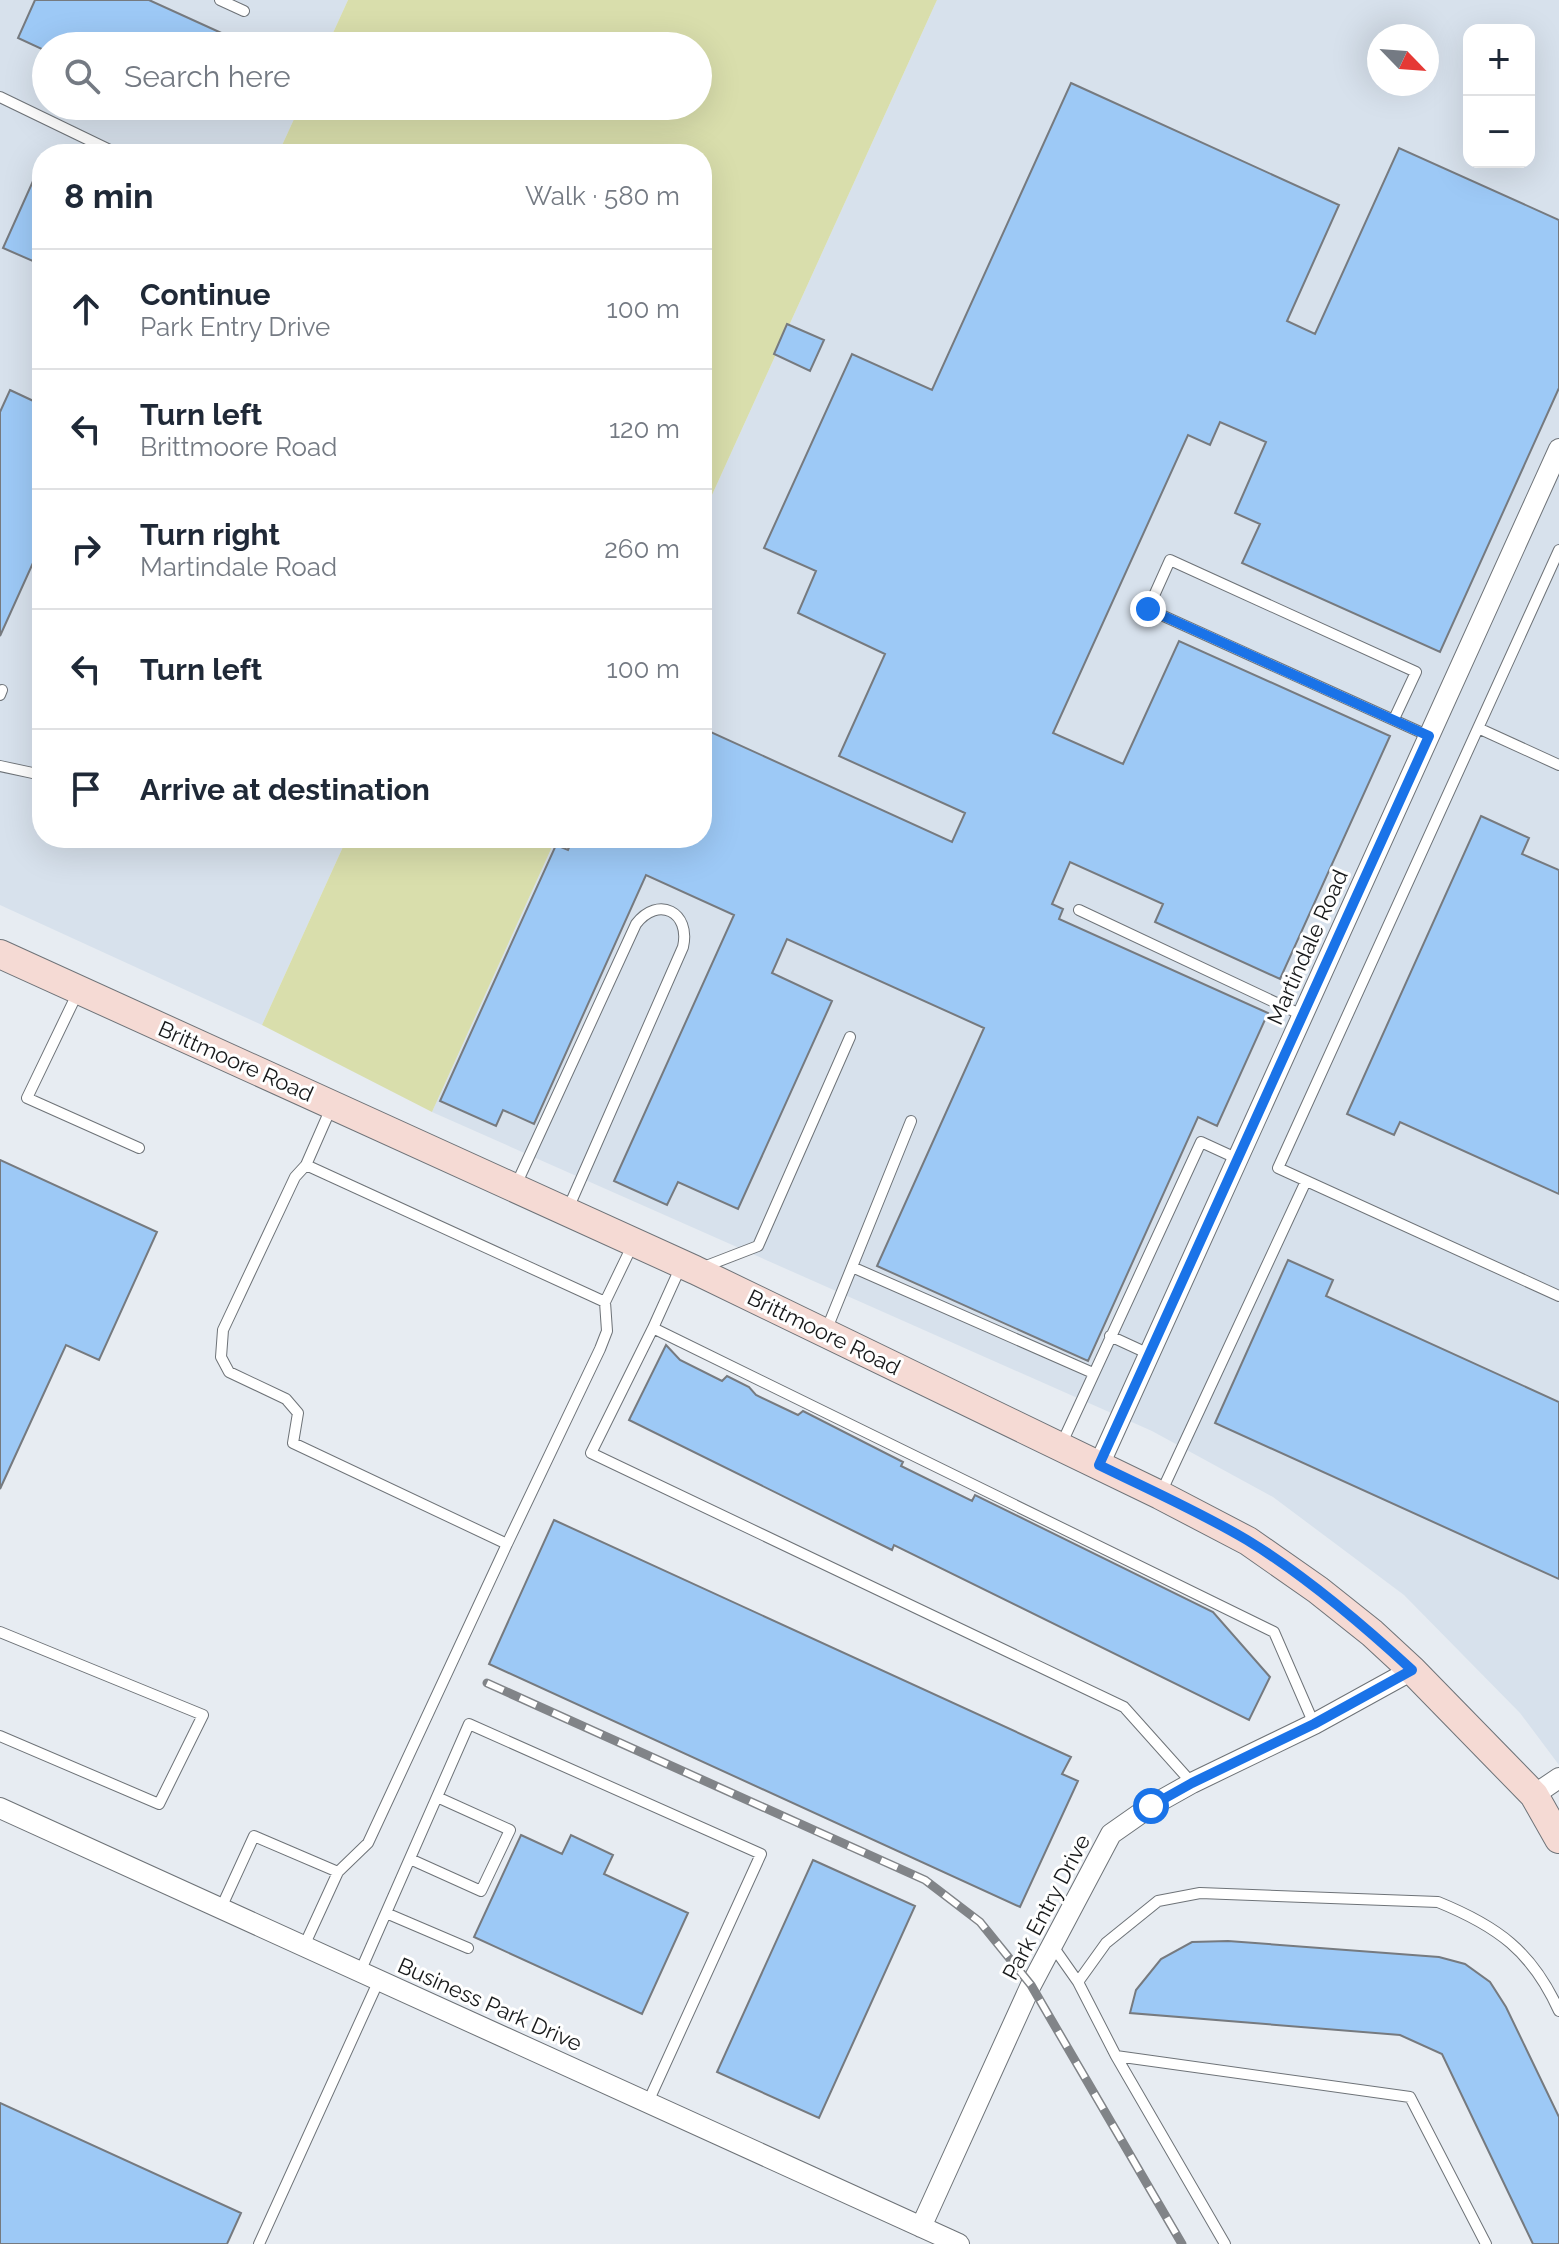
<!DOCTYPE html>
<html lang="en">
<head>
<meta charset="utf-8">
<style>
	:root { --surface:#fff; --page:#f6f6f7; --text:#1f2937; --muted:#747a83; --line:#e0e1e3 }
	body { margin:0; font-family:Raleway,sans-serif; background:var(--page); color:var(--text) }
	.controls { position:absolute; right:24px; top:24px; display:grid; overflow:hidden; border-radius:16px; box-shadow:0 8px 32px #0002 }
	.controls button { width:72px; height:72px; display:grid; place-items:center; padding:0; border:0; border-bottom:2px solid var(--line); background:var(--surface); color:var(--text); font:40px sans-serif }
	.compass { position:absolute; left:1367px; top:24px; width:72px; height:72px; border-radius:50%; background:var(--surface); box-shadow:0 8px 32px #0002; rotate:115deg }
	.stop { position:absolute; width:24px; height:24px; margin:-18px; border:6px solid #1a73e8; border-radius:50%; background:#fff }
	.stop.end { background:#1a73e8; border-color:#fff; box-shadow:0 2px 8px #0008 }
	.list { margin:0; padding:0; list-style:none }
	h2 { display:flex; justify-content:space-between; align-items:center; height:104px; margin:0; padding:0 32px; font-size:34px }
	h2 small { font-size:26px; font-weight:400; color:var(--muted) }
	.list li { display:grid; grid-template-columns:52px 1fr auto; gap:24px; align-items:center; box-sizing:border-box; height:120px; padding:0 32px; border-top:2px solid var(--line) }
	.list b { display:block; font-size:30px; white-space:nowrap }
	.list p { margin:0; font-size:26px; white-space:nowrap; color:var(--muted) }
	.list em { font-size:26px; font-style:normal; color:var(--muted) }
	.icon { flex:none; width:44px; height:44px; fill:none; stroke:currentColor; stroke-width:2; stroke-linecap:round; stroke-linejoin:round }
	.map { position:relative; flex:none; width:1559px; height:2244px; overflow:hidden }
	.search { position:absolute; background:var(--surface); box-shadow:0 8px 32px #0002; left:32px; top:32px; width:680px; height:88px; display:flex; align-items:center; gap:20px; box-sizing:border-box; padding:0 28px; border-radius:44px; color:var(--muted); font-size:30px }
	.panel { position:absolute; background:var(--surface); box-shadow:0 8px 32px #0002; left:32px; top:144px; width:680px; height:704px; border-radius:32px }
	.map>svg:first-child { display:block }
</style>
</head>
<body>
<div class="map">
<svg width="1559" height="2244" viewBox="0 0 1559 2244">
	<rect width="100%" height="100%" fill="#e7ecf2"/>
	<!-- built -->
	<path fill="#d7e1ec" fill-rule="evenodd" d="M0,0H348L327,46H46V106H300L278,154H42V838H347L262,1025L0,905Z
		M937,0H1559V1765L1520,1713L1404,1595L1273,1497L1152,1431L432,1112L556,838H702V517ZM1469,30H1529V162H1469ZM1379,36H1427V84H1379Z"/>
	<!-- green -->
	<path fill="#d9deac" d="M348,0H937L702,517V154H278L300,106H698V46H327Z
		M347,838H556L432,1112L262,1025Z"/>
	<!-- building -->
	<path fill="#9dc9f6" stroke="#767a7f" stroke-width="2" d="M35,0H149L250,46H46V51L18,38Z
		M1071,83L1339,205L1287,321L1315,334L1399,148L1559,220V388L1440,652L1242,563L1260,524L1235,513L1266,442L1220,422L1210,445L1188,435L1053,733L1123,764L1179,641L1390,736L1280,979L1155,922L1163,904L1070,862L1052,904L1063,909L1059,919L1268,1013L1217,1126L1198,1117L1088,1361L877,1266L984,1028L787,939L772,973L832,1001L738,1209L678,1182L667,1205L614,1181L734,915L646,875L534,1124L503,1110L496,1126L440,1101L556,845L568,850L573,838H702V728L952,842L965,813L839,756L885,654L798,613L816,571L764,548L852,354L932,390Z
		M42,161V265L3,248Z
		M787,324L824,340L810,371L774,354Z
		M10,390L42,405V543L0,636V412Z
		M1481,816L1529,838L1522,854L1559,870V1194L1400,1122L1394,1135L1347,1114Z
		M0,1160L157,1232L99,1360L66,1345L0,1489Z
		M1288,1260L1333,1280L1326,1296L1559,1402V1579L1215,1423Z
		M666,1345L680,1360L722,1381L727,1376L749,1387L756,1395L798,1415L803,1411L903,1462L901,1466L972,1501L975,1495L1213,1612L1270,1677L1249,1720L894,1545L892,1550L629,1420Z
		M554,1520L1071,1757L1062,1774L1078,1781L1020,1907L489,1664Z
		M521,1835L562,1854L571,1835L613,1855L604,1874L688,1913L642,2014L474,1937Z
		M813,1860L915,1906L819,2118L717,2072Z
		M1228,1941L1439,1957L1465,1964L1490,1982L1506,2007L1559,2117V2244H1533L1442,2054L1400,2035L1130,2013L1136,1990L1161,1959L1192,1942Z
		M0,2103L241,2213L227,2244H0Z"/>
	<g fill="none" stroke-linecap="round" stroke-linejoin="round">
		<!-- service casing -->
		<g stroke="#6e7378" stroke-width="12">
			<path id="service" d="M220,0L244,11
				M0,97L118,154
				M1559,550L1278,1168L1559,1296
				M0,695L2,690
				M1394,719L1416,672L1170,560L1148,609L1429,736
				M1478,728L1559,765
				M0,766L42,775
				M1079,910L1302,1015
				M78,992L27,1098L139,1148
				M331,1108L306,1165L592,1296L605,1302L633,1244
				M306,1165L295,1177L223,1330L221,1357L229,1372L286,1399L298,1413L293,1443L507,1544L600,1349L607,1331L605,1302
				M516,1185L636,924C658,895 691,912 683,947L567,1211
				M852,1267L1093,1373
				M701,1268L758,1246L850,1037
				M653,1328L681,1266
				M826,1331L911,1121
				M1110,1336L1149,1354
				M1061,1445L1201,1142L1238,1159
				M1160,1495L1306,1181
				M0,1632L203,1715L159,1804L0,1736
				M1192,1783L1124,1707L591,1453L653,1328L1274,1632L1314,1724
				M410,1859L481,1891L510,1830L437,1797
				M221,1908L254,1836L338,1872
				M386,1913L468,1948
				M1052,1945L1078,1982
				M304,1946L338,1872L368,1843L507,1544
				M360,1972L469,1724L761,1854L648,2102
				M1116,2056L1410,2097L1486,2244
				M259,2244L379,1980
				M1225,2244L1116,2056L1078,1982L1106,1943L1158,1901L1200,1893L1438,1902C1497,1926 1532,1951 1559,2011"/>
		</g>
		<!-- minor casing -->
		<g stroke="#6e7378" stroke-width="22">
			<path id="minor" d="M1099,1465L1559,449
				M1534,1795L1559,1778
				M0,1808L959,2244
				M921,2227L1031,1985L1111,1834L1151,1806L1192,1783L1314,1724L1412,1670"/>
		</g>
		<!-- secondary casing -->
		<g stroke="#6e7378" stroke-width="30">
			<path id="secondary" d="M0,954L695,1270L1160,1495L1248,1541L1318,1590L1372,1633L1412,1670L1534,1795L1559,1839"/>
		</g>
		<!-- service -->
		<use href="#service" stroke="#fff" stroke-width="10"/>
		<!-- minor -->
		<use href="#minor" stroke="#fff" stroke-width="20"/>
		<!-- secondary -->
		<use href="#secondary" stroke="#f5dad4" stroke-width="28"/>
		<!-- rail casing -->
		<g stroke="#818488" stroke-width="9">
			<path id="rail" d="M487,1683L925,1880L980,1922L1031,1985L1182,2244"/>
		</g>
		<!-- rail -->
		<use href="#rail" stroke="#fff" stroke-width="6" stroke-dasharray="18" stroke-linecap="butt"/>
	</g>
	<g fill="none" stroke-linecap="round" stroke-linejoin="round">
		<!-- route -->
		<path stroke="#1a73e8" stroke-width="10" d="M1148,609L1429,736L1099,1465C1148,1489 1200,1512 1247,1540C1306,1576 1361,1623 1412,1670L1314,1724L1192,1783L1151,1806"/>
	</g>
	<g text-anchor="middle" stroke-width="6" stroke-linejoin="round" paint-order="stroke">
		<!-- street labels -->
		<g font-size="22" fill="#17191a" stroke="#fff">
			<text transform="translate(1307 947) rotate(-66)" y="8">Martindale Road</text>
			<text transform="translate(236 1061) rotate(24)" y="8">Brittmoore Road</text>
			<text transform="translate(824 1332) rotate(26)" y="8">Brittmoore Road</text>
			<text transform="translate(1046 1907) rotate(-62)" y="8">Park Entry Drive</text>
			<text transform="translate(490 2004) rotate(24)" y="8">Business Park Drive</text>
		</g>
	</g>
</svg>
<div class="controls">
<button>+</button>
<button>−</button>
</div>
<svg class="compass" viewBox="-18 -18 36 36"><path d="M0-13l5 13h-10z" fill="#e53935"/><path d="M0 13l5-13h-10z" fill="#747a83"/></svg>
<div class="stop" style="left:1151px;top:1806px"></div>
<div class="stop end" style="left:1148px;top:609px"></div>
<div class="search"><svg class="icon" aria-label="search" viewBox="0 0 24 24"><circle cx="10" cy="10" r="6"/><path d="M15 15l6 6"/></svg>Search here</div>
<section class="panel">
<h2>8 min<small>Walk · 580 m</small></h2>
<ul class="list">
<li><svg class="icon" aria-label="ahead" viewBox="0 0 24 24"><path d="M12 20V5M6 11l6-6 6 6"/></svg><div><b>Continue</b><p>Park Entry Drive</p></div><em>100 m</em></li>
<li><svg class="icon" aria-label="left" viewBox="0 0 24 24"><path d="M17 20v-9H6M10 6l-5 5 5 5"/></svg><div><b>Turn left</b><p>Brittmoore Road</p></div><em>120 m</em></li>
<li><svg class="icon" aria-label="right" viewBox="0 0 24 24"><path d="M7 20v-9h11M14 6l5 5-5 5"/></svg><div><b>Turn right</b><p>Martindale Road</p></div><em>260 m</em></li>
<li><svg class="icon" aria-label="left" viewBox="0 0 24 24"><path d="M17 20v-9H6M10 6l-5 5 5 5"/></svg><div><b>Turn left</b></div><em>100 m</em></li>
<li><svg class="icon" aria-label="arrive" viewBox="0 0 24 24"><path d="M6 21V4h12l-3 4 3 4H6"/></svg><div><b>Arrive at destination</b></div></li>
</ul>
</section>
</div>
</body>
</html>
